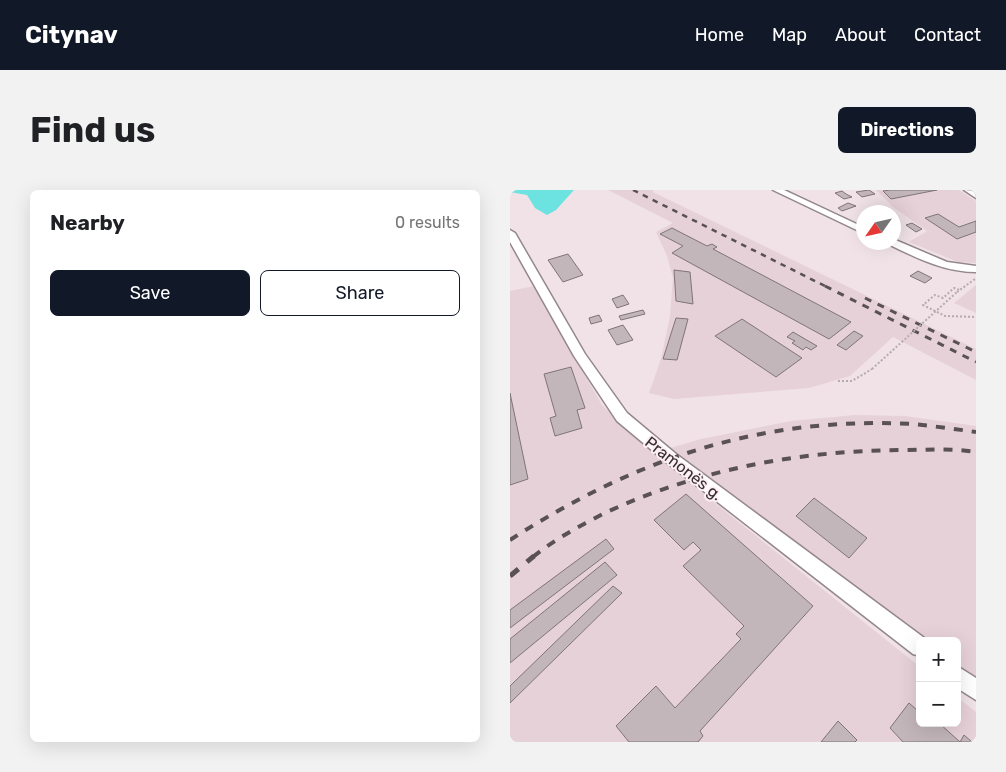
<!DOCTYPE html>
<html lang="en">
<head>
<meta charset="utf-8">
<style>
	:root { --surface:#fff; --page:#f2f2f2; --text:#202124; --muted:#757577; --line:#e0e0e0; --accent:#111827 }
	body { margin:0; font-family:Rubik,sans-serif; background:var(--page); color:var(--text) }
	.controls { position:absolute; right:15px; bottom:15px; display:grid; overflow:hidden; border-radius:8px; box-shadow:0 5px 20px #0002 }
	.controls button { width:45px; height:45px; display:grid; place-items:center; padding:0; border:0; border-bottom:1px solid var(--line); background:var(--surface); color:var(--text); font:25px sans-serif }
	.compass { position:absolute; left:346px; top:15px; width:45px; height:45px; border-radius:50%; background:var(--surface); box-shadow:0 5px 20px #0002; rotate:236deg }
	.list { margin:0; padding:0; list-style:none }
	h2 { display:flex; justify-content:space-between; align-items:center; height:65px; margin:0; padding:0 20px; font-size:21px }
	h2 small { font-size:16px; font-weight:400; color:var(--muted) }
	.actions { display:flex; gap:10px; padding:15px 20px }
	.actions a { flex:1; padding:11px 0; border:1px solid var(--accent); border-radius:8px; text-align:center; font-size:18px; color:var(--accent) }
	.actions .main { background:var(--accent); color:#fff }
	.map { position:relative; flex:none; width:466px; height:552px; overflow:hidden; border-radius:8px }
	header { display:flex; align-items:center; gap:30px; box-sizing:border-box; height:70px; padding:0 25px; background:var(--accent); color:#fff }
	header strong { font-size:24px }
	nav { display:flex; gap:28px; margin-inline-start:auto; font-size:18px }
	.intro { display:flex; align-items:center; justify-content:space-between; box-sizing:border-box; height:120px; padding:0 30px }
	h1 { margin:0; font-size:35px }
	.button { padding:12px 22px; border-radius:8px; background:var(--accent); color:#fff; font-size:18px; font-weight:700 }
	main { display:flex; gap:30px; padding:0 30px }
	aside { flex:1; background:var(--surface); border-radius:8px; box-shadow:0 5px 20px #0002 }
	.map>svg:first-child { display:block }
</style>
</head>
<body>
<header>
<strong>Citynav</strong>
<nav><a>Home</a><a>Map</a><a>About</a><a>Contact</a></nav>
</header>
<div class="intro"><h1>Find us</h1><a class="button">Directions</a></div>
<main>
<aside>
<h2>Nearby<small>0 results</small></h2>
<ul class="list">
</ul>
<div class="actions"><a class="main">Save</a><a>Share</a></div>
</aside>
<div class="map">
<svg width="466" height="552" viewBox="0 0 466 552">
	<rect width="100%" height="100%" fill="#f0e2e7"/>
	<!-- built -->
	<path fill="#e7d1d9" d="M98,0H143V2L466,159V190L383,147L340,186L299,198L164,209L139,203L151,169L160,126L163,88L157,66L146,42L163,33Z
		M366,0H449L466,11V73L448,72L399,52L417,41L383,17Z
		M466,95V123L444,113Z
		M24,96L92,215L136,256L191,302L410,477V533H447V507L466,522V552H0V101Z
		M345,225L395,226L466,236V491L447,476V451H414L160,258L191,249L281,231Z"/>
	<!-- water -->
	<path fill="#6ce3e0" d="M0,0H64L46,20L37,25L25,18L17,5L0,2Z"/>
	<!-- building -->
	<path fill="#c3b6bb" stroke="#7f7478" d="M359,0L365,4L352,7L346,2Z
		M380,0H427L381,9L373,1Z
		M332,1L336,4L342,7L334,9L325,3Z
		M338,13L346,16L332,21L328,18Z
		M428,24L449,37L466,31V42L447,49L415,28Z
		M402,33L412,39L406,42L396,35Z
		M162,38L197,56L202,54L207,57L203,59L341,132L319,149L162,63L173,56L150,44Z
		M58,64L73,85L53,92L38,70Z
		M164,80L180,82L183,114L166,111Z
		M408,81L422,88L415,93L400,86Z
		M113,105L119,114L107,118L102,109Z
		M133,120L135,124L111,130L109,126Z
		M89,125L92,131L81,134L79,128Z
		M166,128L178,129L167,170L153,169Z
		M232,129L292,168L266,187L205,146Z
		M113,135L123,150L107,155L98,140Z
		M344,141L353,146L336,160L327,155Z
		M283,142L307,156L301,160L296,157L293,160L282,153L285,151L277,147Z
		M61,177L75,218L67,220L72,238L45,246L40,228L46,226L34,184Z
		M0,203L18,289L0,295Z
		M176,304L303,416L190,541L193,546L188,552H119L106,536L146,496L165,518L231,449L226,444L234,436L173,376L191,360L183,352L174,360L144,330Z
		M304,308L357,348L339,368L286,326Z
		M96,349L104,359L0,438V420Z
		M95,372L107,385L0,473V449Z
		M103,396L112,403L0,513V496Z
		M399,513L408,521L410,519V533H429L450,552L454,545L462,552H393L380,538Z
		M328,531L347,550L345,552H311Z"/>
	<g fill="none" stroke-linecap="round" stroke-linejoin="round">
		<!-- minor casing -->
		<g stroke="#94888c" stroke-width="3">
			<path id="minor" d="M263,0H274L353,37V43Z
				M454,0L466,1V8Z
				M0,40L5,43L75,164L117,223L166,264L417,450L410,451V466L403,464L156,272L107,231L64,166L0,52Z
				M383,49L437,72L466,76V82C434,82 407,68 378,54L377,52H383Z
				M447,476L466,488V510L447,498Z"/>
		</g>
		<!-- path -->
		<path stroke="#b5aaae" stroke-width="2" stroke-dasharray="2 2" stroke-linecap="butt" d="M449,100L444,98L433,108L425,105L413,115L435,126L466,127
			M447,102L465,89
			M328,191H342L362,179"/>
		<!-- minor -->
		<use href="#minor" fill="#fff" fill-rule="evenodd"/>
		<!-- rail-far3 -->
		<path stroke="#595154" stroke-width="2.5" stroke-dasharray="5.5 5.5" stroke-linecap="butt" d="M123,0L317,97"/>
		<!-- rail-far2 -->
		<path stroke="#595154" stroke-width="3" stroke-dasharray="7 7" stroke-linecap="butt" d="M315,96L466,172
			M355,108L466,162"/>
		<!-- rail-far1 -->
		<path stroke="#595154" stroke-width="4" stroke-dasharray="9 9" stroke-linecap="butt" d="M0,350C125,269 251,226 402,234C423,236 445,239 466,242
			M23,367C45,349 71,335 97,322C190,279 289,261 390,260C416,260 441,258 466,262"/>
		<!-- rail -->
		<path stroke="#595154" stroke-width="5" stroke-dasharray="11 11" stroke-linecap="butt" d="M0,386L24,366"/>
		<!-- path-bridge -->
		<path stroke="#b5aaae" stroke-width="2" stroke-dasharray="2 2" stroke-linecap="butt" d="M362,179L447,102"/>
	</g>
	<g text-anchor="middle" stroke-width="4" stroke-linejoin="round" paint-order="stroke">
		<!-- street labels -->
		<g font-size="16" fill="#342e30" stroke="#fdeff4">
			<text transform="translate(174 278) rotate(38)" y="6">Pramonės g.</text>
		</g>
	</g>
</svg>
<div class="controls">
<button>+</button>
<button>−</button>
</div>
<svg class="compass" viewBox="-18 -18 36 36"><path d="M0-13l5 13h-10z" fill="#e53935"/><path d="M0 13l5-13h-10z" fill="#757577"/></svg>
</div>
</main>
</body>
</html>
